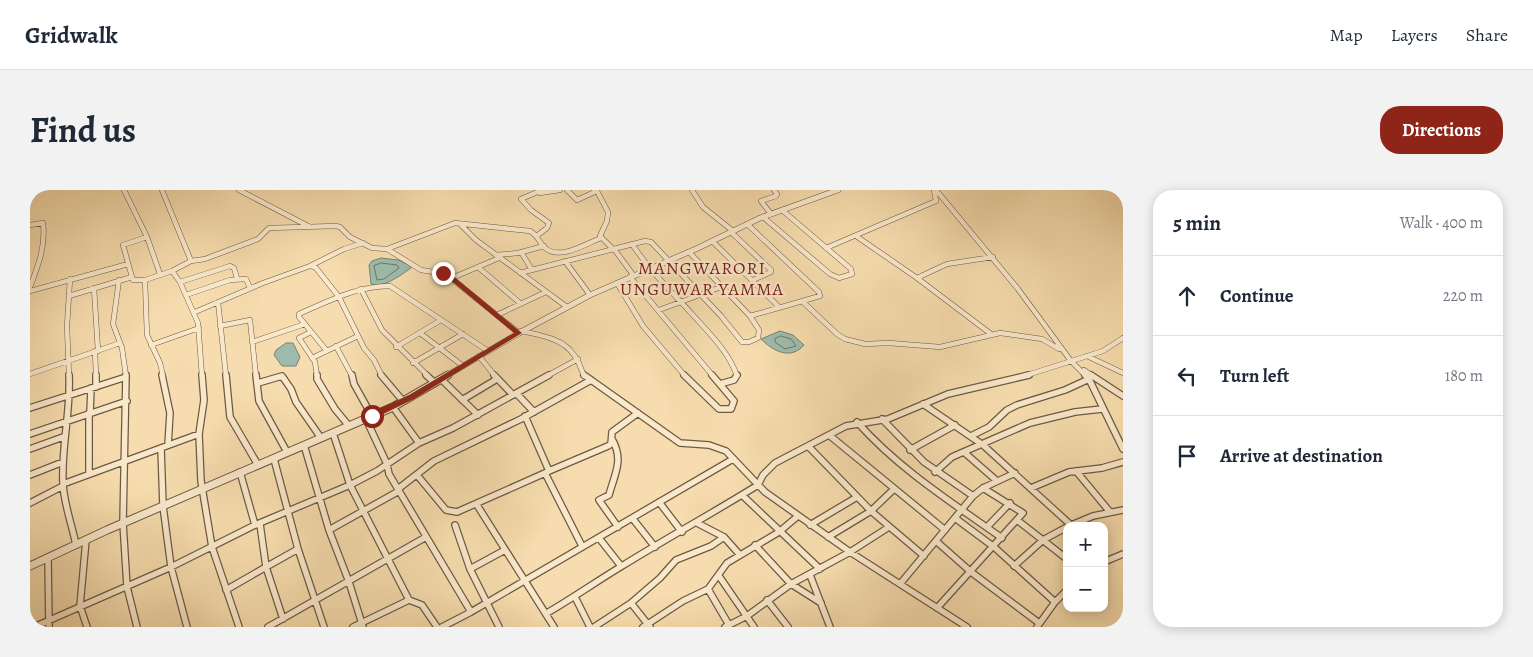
<!DOCTYPE html>
<html lang="en">
<head>
<meta charset="utf-8">
<style>
	:root { --surface:#fff; --page:#f2f2f3; --text:#1f2937; --muted:#747a83; --line:#e0e1e3; --accent:#8f2418 }
	body { margin:0; font-family:Alegreya,serif; background:var(--page); color:var(--text) }
	.controls { position:absolute; right:15px; bottom:15px; display:grid; overflow:hidden; border-radius:10px; box-shadow:0 2px 12px #0003 }
	.controls button { width:45px; height:45px; display:grid; place-items:center; padding:0; border:0; border-bottom:1px solid var(--line); background:var(--surface); color:var(--text); font:25px sans-serif }
	.stop { position:absolute; width:15px; height:15px; margin:-11px; border:4px solid #8f2418; border-radius:50%; background:#fff }
	.stop.end { background:#8f2418; border-color:#fff; box-shadow:0 1px 5px #0008 }
	.list { margin:0; padding:0; list-style:none }
	h2 { display:flex; justify-content:space-between; align-items:center; height:65px; margin:0; padding:0 20px; font-size:21px }
	h2 small { font-size:16px; font-weight:400; color:var(--muted) }
	.list li { display:grid; grid-template-columns:32px 1fr auto; gap:15px; align-items:center; box-sizing:border-box; height:80px; padding:0 20px; border-top:1px solid var(--line) }
	.list b { display:block; font-size:19px; white-space:nowrap }
	.list em { font-size:16px; font-style:normal; color:var(--muted) }
	.icon { flex:none; width:28px; height:28px; fill:none; stroke:currentColor; stroke-width:2; stroke-linecap:round; stroke-linejoin:round }
	.map { position:relative; flex:none; width:1093px; height:437px; overflow:hidden; border-radius:20px }
	header { display:flex; align-items:center; gap:30px; box-sizing:border-box; height:70px; padding:0 25px; background:var(--surface); border-bottom:1px solid var(--line) }
	header strong { font-size:24px }
	nav { display:flex; gap:28px; margin-inline-start:auto; font-size:18px }
	.intro { display:flex; align-items:center; justify-content:space-between; box-sizing:border-box; height:120px; padding:0 30px }
	h1 { margin:0; font-size:35px }
	.button { padding:12px 22px; border-radius:20px; background:var(--accent); color:#fff; font-size:18px; font-weight:700 }
	main { display:flex; gap:30px; padding:0 30px }
	aside { flex:1; background:var(--surface); border-radius:20px; box-shadow:0 2px 12px #0003 }
	.map>svg:first-child { display:block }
</style>
</head>
<body>
<header>
<strong>Gridwalk</strong>
<nav><a>Map</a><a>Layers</a><a>Share</a></nav>
</header>
<div class="intro"><h1>Find us</h1><a class="button">Directions</a></div>
<main>
<div class="map">
<svg width="1093" height="437" viewBox="0 0 1093 437">
	<rect width="100%" height="100%" fill="#f6dcae"/>
	<filter id="stains"><feTurbulence type="fractalNoise" baseFrequency=".004" numOctaves="4"/><feColorMatrix values="0 0 0 0 .2 0 0 0 0 .09 0 0 0 0 .02 0 0 0 .5 -.17"/></filter>
	<radialGradient id="worn" r=".72"><stop offset=".6" stop-color="#630" stop-opacity="0"/><stop offset="1" stop-color="#630" stop-opacity=".3"/></radialGradient>
	<!-- water -->
	<path fill="#9dbbac" stroke="#778375" d="M351,68L368,70L381,76V78C371,85 353,99 341,94L339,75L342,71Z
		M750,141L763,145L774,155C761,170 744,162 731,149Z
		M256,153H263L270,167L266,176H252L244,165L246,160Z"/>
	<g fill="none" stroke-linecap="round" stroke-linejoin="round">
		<!-- shore -->
		<path stroke="#6e7567" stroke-width="1" d="M351,73L367,75L369,78L354,89L347,90L344,76Z
			M751,146L761,149L766,156L755,159L745,152V149Z"/>
		<!-- minor-far1 casing -->
		<g stroke="#6c5a45" stroke-width="5.5">
			<path id="minor-far1" d="M94,0L117,47L130,84
				M132,0L161,71
				M209,0L280,37
				M537,0L547,10L567,1
				M564,0L567,1L578,22L577,31L570,46L583,59
				M662,0L673,17L703,41
				M906,0L988,99L1041,171L1056,186
				M510,3L530,0
				M741,24L731,11L746,6L747,4L744,0
				M733,27L800,84L809,88L822,84L821,79L752,20
				M430,34L446,50L537,117
				M717,34L789,102L790,106L720,126
				M0,35L13,33C16,56 8,76 0,97
				M701,42L741,80V82L723,90
				M508,45L517,38L519,33L501,20L491,9L512,0
				M826,46L887,88L961,144
				M682,51L749,117
				M602,54C619,80 641,101 662,124C679,143 699,162 707,186
				M796,58L906,11L904,0
				M357,59L425,33L500,41C508,45 509,53 515,58C530,71 557,53 571,48
				M584,59L604,86
				M491,62L502,80
				M466,65L488,63L514,56
				M535,71L560,105
				M281,76L286,78L309,107L334,158L344,170L352,186
				M448,77L491,114
				M142,81L150,92L168,133L172,186
				M490,83L615,51L621,52L691,126L712,152H719L728,148L729,140L720,126L659,62
				M102,87L93,55L117,47
				M600,87L683,186
				M422,88L469,68
				M887,88L917,74L963,67
				M89,90L83,134L92,158L96,186
				M115,90L117,145L130,173L133,186
				M150,92L200,76L204,78L207,88
				M587,93L613,136L655,186
				M64,98L68,161
				M331,99L352,140L398,186
				M0,101L98,74
				M156,105L200,90L216,89L220,98
				M39,106L102,87L103,90H115L142,81L161,71L175,69L228,49L239,38L306,36L310,37L320,47L342,58L357,59L391,80L416,84L489,143
				M188,112L196,186
				M773,112L807,144L815,149L835,154L859,153L910,157L970,143L1012,149L1029,159
				M629,120L691,97
				M165,122L233,93L280,76L314,59L333,53
				M467,125L516,102
				M190,136L220,130L226,186
				M491,141C509,145 533,148 544,165C549,171 551,179 554,186
				M281,142L269,148L285,172L287,186
				M390,143L433,176
				M222,152L275,134
				M121,155L169,138
				M306,156L322,186
				M366,157L411,130
				M65,161L66,186
				M297,161L269,127V124C299,111 327,96 360,96L458,161
				M449,166L465,186
				M1057,166L1093,183
				M282,168L328,146
				M383,173L433,144
				M1054,180L1063,186
				M0,184L90,153
				M39,186L37,136L40,89
				M517,186L548,169
				M994,186L1073,161L1093,148"/>
		</g>
		<!-- minor casing -->
		<g stroke="#6c5a45" stroke-width="8">
			<path id="minor" d="M39,185C41,222 31,256 33,294C34,314 42,335 46,355
				M66,185V197
				M96,185L93,333L97,397L107,437
				M132,185L140,223L138,255
				M172,185L174,210L169,244L171,291L182,357L209,437
				M196,185L200,227L228,275
				M226,185L229,211L257,262
				M287,185V189L305,219L319,236
				M322,185L324,194L342,226
				M351,185L373,211
				M396,185L405,193
				M464,185L483,205
				M554,185L650,253L679,255L696,261L735,302L820,362L937,437
				M654,185L689,219H701L704,211L682,185
				M1055,185L1059,189L1093,259
				M1061,185L1093,206
				M411,189L448,225
				M228,193L252,186L261,199L266,212L291,248
				M690,194L704,190L707,185
				M487,204L504,222
				M432,210L467,189
				M893,214L953,255L1042,336
				M363,217L389,253
				M0,218L96,187
				M59,223V284
				M60,223L61,198
				M495,226L519,281L515,283L552,356
				M336,229L357,274L359,284L441,422
				M852,229L894,272L943,306
				M827,232C869,279 921,312 972,348
				M303,243L320,295L379,410
				M0,244L97,211
				M799,245L915,340
				M941,246L959,237L977,220L987,215L1035,200L1059,189
				M582,249C594,270 585,283 579,305L569,310L588,337
				M274,255L299,340L319,392L333,437
				M778,256L841,321L894,366
				M131,258L133,316L141,377L157,437
				M0,259L33,247
				M880,260L925,235
				M935,263L967,291
				M244,269L268,359L294,437
				M519,281L578,256L581,254L582,242L608,223
				M1046,281L1080,322
				M210,282L225,335L230,334L236,377L268,359
				M905,282L922,267L1000,233L1045,222L1072,219
				M0,285L33,272
				M387,285L416,320L427,322L515,283
				M33,294L169,244
				M1001,298L1039,282L1072,278L1093,272
				M368,299L404,271L491,229L561,190
				M712,305L790,379
				M629,312L652,342
				M0,313L33,296
				M447,315L524,437
				M925,328L964,357L1025,412
				M603,329L625,357
				M987,330L1037,369
				M667,333L694,347L710,365
				M425,335L440,379L469,437
				M780,335L827,307
				M1039,336L1063,326L1093,320
				M957,337L980,313
				M299,340L369,301
				M798,347L841,321L864,299
				M569,348L591,376
				M56,350L50,416L57,437
				M906,351L941,382L1009,433
				M725,355L761,394L791,413
				M18,368L19,437
				M1074,372L1093,364
				M984,376L1013,350L1037,337
				M440,379L475,360
				M780,385L800,437
				M689,386L724,437
				M870,394L943,306L953,298L985,283
				M678,399L699,435
				M196,400L236,377L253,429
				M545,407L560,437
				M737,410L758,437
				M601,413L620,437
				M907,418L993,323L953,298
				M517,423C543,408 567,391 592,376C637,348 683,323 728,295L733,285L745,273L816,236L858,229L918,204L999,185
				M4,437L141,377L225,335L320,295L347,281L389,253L423,238L519,185
				M238,437L396,347
				M323,437L379,410L392,415L407,437
				M412,437L441,422L703,269
				M564,437L601,413L630,388L646,370L681,356L694,347
				M613,437L653,411L678,399L697,373L749,342L768,326
				M695,437L717,426L761,394L820,362L859,337
				M1007,437L1025,412L1037,400"/>
		</g>
		<!-- tertiary-far1 casing -->
		<g stroke="#6c5a45" stroke-width="6">
			<path id="tertiary-far1" d="M416,186L489,143L560,105L668,58L730,28L808,0"/>
		</g>
		<!-- tertiary casing -->
		<g stroke="#6c5a45" stroke-width="9">
			<path id="tertiary" d="M0,376L77,340L363,217L418,185"/>
		</g>
		<!-- minor-far1 -->
		<use href="#minor-far1" stroke="#f9e8ca" stroke-width="4.5"/>
		<!-- minor -->
		<use href="#minor" stroke="#f9e8ca" stroke-width="5.5"/>
		<!-- tertiary-far1 -->
		<use href="#tertiary-far1" stroke="#f9e8ca" stroke-width="5"/>
		<!-- tertiary -->
		<use href="#tertiary" stroke="#f9e8ca" stroke-width="7"/>
	</g>
	<!-- route -->
	<path fill="#8f2418" d="M413,81L422,85L492,143L384,209L345,228H339V223L379,205L484,143L418,88L410,83Z"/>
	<g text-anchor="middle" stroke-width="4.5" stroke-linejoin="round" paint-order="stroke">
		<!-- quarter labels -->
		<g font-size="18" letter-spacing="1" fill="#7a1f14" stroke="#f9e8ca">
			<text x="672" y="84">MANGWARORI<tspan x="672" dy="21">UNGUWAR YAMMA</tspan></text>
		</g>
	</g>
	<rect width="100%" height="100%" filter="url(#stains)"/>
	<rect width="100%" height="100%" fill="url(#worn)"/>
</svg>
<div class="controls">
<button>+</button>
<button>−</button>
</div>
<div class="stop" style="left:342px;top:226px"></div>
<div class="stop end" style="left:413px;top:83px"></div>
</div>
<aside>
<h2>5 min<small>Walk · 400 m</small></h2>
<ul class="list">
<li><svg class="icon" aria-label="ahead" viewBox="0 0 24 24"><path d="M12 20V5M6 11l6-6 6 6"/></svg><div><b>Continue</b></div><em>220 m</em></li>
<li><svg class="icon" aria-label="left" viewBox="0 0 24 24"><path d="M17 20v-9H6M10 6l-5 5 5 5"/></svg><div><b>Turn left</b></div><em>180 m</em></li>
<li><svg class="icon" aria-label="arrive" viewBox="0 0 24 24"><path d="M6 21V4h12l-3 4 3 4H6"/></svg><div><b>Arrive at destination</b></div></li>
</ul>
</aside>
</main>
</body>
</html>
